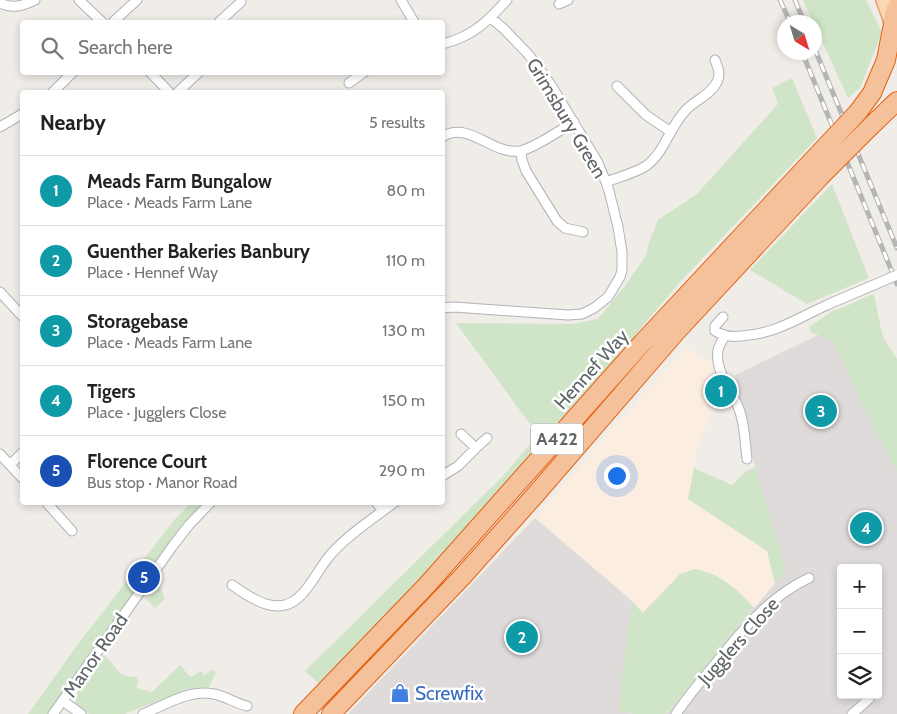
<!DOCTYPE html>
<html lang="en">
<head>
<meta charset="utf-8">
<style>
	:root { --surface:#fff; --page:#f6f6f6; --text:#222; --muted:#767676; --line:#e0e0e0; --accent:#b45309 }
	body { margin:0; font-family:Cabin,sans-serif; background:var(--page); color:var(--text) }
	.controls { position:absolute; right:15px; bottom:15px; display:grid; overflow:hidden; border-radius:5px; box-shadow:0 2px 8px #0003 }
	.controls button { width:45px; height:45px; display:grid; place-items:center; padding:0; border:0; border-bottom:1px solid var(--line); background:var(--surface); color:var(--text); font:25px sans-serif }
	.compass { position:absolute; left:777px; top:15px; width:45px; height:45px; border-radius:50%; background:var(--surface); box-shadow:0 2px 8px #0003; rotate:142deg }
	.you { position:absolute; left:616px; top:475px; width:18px; height:18px; margin:-12px; border:4px solid #fff; border-radius:50%; background:#1a73e8; box-shadow:0 0 0 8px #1a73e833 }
	.badge { display:grid; place-items:center; width:32px; height:32px; border-radius:50%; background:var(--accent); color:#fff; font-size:16px; font-weight:700 }
	.pin { position:absolute; translate:-50% -50%; border:2px solid #fff; box-shadow:0 1px 5px #0006 }
	.list { margin:0; padding:0; list-style:none }
	h2 { display:flex; justify-content:space-between; align-items:center; height:65px; margin:0; padding:0 20px; font-size:21px }
	h2 small { font-size:16px; font-weight:400; color:var(--muted) }
	.list li { display:grid; grid-template-columns:32px 1fr auto; gap:15px; align-items:center; box-sizing:border-box; height:70px; padding:0 20px; border-top:1px solid var(--line) }
	.list b { display:block; font-size:19px; white-space:nowrap }
	.list p { margin:0; font-size:16px; white-space:nowrap; color:var(--muted) }
	.list em { font-size:16px; font-style:normal; color:var(--muted) }
	.icon { flex:none; width:28px; height:28px; fill:none; stroke:currentColor; stroke-width:2; stroke-linecap:round; stroke-linejoin:round }
	.map { position:relative; flex:none; width:897px; height:714px; overflow:hidden }
	.search { position:absolute; background:var(--surface); box-shadow:0 2px 8px #0003; left:20px; top:20px; width:425px; height:55px; display:flex; align-items:center; gap:12px; box-sizing:border-box; padding:0 18px; border-radius:5px; color:var(--muted); font-size:19px }
	.panel { position:absolute; background:var(--surface); box-shadow:0 2px 8px #0003; left:20px; top:90px; width:425px; height:415px; border-radius:5px }
	.map>svg:first-child { display:block }
</style>
</head>
<body>
<div class="map">
<svg width="897" height="714" viewBox="0 0 897 714">
	<rect width="100%" height="100%" fill="#f0ece8"/>
	<!-- commercial -->
	<path fill="#fcede1" d="M687,347L714,364L702,392L712,414L698,444L688,499L767,551L775,584L754,608L744,597L680,574L643,614L632,601L535,518L616,424Z"/>
	<!-- industrial -->
	<path fill="#dfdbda" fill-rule="evenodd" d="M835,327L897,452V714H666L786,570L755,467L735,375ZM841,568H878V695H841Z
		M535,518L632,601L618,710L632,714H348Z"/>
	<!-- green -->
	<path fill="#d0e5c7" d="M803,0H866L882,33L860,88L848,98Z
		M792,78L817,138L680,282L506,487L322,686L305,671L502,477L538,435L456,323L573,324L598,319L624,287L646,256L649,242L658,220L697,194L778,104L772,88Z
		M832,184L869,278L807,304L750,270Z
		M872,294L874,295L875,299L881,329L884,339L897,359V472L863,406L833,340L812,333L809,327L834,310L842,308Z
		M755,467L786,570L775,584L767,551L688,499L694,468L732,485L745,472Z
		M191,503H209L184,527L49,714H28L75,648L175,519Z
		M694,569C701,570 708,572 714,575C729,582 743,595 754,608L666,714H632L618,710L632,601L643,613L680,574Z
		M160,586L165,599L155,608L147,600Z
		M103,655C118,665 114,677 136,677L139,682L136,688L152,692L180,665L190,677L202,671L204,676L212,669L216,672L209,687L187,689L125,714H90L86,713L75,708C73,688 92,670 103,655Z"/>
	<g fill="none" stroke-linecap="round" stroke-linejoin="round">
		<!-- street casing -->
		<g stroke="#b0b4b6" stroke-width="11">
			<path id="street" d="M79,0L102,22
				M401,0L414,22
				M0,3C12,9 23,6 35,0
				M559,4L568,0
				M113,22L137,0
				M219,22L241,2
				M442,44C472,37 487,22 507,0
				M150,72L169,92
				M349,83L364,72
				M617,86L646,115L671,132
				M53,92L73,72
				M178,92L199,72
				M0,127L22,114
				M442,137C469,120 492,155 519,151C531,150 562,129 574,122
				M521,151L522,160L526,171L557,221L565,228L583,232
				M606,182C619,177 635,173 646,166C665,152 670,126 686,110C695,100 711,95 717,82C721,74 718,68 715,60
				M0,292L22,316
				M442,308L454,307L568,315L582,314L594,308L608,297L620,277L622,270V252L618,227L609,191L606,182L597,161L551,85L529,55L504,29L491,18
				M723,317L715,326V331C723,336 733,337 741,336C776,334 798,318 829,304
				M725,335C723,340 719,345 718,350C714,372 734,392 740,412C745,427 745,444 747,459
				M476,448L487,438
				M0,454L22,478
				M10,465L22,453
				M442,476L458,466L476,448L461,434
				M46,502L72,531
				M376,502L383,511
				M232,585C253,600 281,619 303,593C314,581 321,565 332,553C350,533 374,518 395,502
				M63,701L81,714
				M53,714L172,547L189,525L211,502
				M143,714C165,705 189,689 214,694C225,696 235,703 247,706
				M676,714C687,698 699,683 711,669C739,634 768,597 809,578
				M852,714L869,699"/>
		</g>
		<!-- primary casing -->
		<g stroke="#e79d6a" stroke-width="18">
			<path id="primary" d="M884,0L892,22"/>
		</g>
		<!-- highway casing -->
		<g stroke="#e66112" stroke-width="20">
			<path id="highway" d="M895,40C892,28 891,17 897,7
				M858,112L872,93L886,60L892,29
				M871,126L897,101
				M303,714L427,585L643,342L810,163
				M331,714L462,577L536,494L676,332L820,177"/>
		</g>
		<!-- street -->
		<use href="#street" stroke="#fff" stroke-width="9"/>
		<!-- primary -->
		<use href="#primary" stroke="#f9d8b4" stroke-width="15"/>
		<!-- highway -->
		<use href="#highway" stroke="#f5c19a" stroke-width="18"/>
		<!-- rail casing -->
		<g stroke="#b4b5b5" stroke-width="5">
			<path id="rail" d="M780,0L790,22
				M795,0L804,22
				M814,47L897,248
				M802,52L897,284"/>
		</g>
		<!-- rail -->
		<use href="#rail" stroke="#fff" stroke-width="3" stroke-dasharray="9" stroke-linecap="butt"/>
		<!-- street-bridge casing -->
		<g stroke="#b0b4b6" stroke-width="11" stroke-linecap="butt">
			<path id="street-bridge" d="M829,304L897,275"/>
		</g>
		<!-- highway-bridge casing -->
		<g stroke="#e66112" stroke-width="20" stroke-linecap="butt">
			<path id="highway-bridge" d="M810,163L858,112
				M820,177L871,126"/>
		</g>
		<!-- street-bridge -->
		<use href="#street-bridge" stroke="#fff" stroke-width="9"/>
		<!-- highway-bridge -->
		<use href="#highway-bridge" stroke="#f5c19a" stroke-width="18"/>
	</g>
	<!-- icons -->
	<defs>
		<g id="shop-bare" transform="scale(1.5)"><path d="M-5-2.5h2.3a2.7 3.5 0 0 1 5.4 0H5L5.5 6h-11ZM-1.5-2.5h3a1.5 2.3 0 0 0-3 0Z" fill="#3f7fe0" stroke="#fff" stroke-width="2.5" paint-order="stroke"/></g>
	</defs>
	<g fill-rule="evenodd">
		<use href="#shop-bare" x="400" y="693"/>
	</g>
	<g text-anchor="middle" stroke-width="5" stroke-linejoin="round" paint-order="stroke">
		<!-- shield labels -->
		<rect fill="#fff" stroke="#8f9395" stroke-width="1" x="531" y="423.5" width="52" height="31" rx="4"/>
		<g font-size="18" font-weight="bold" fill="#5f6567">
			<text x="557" y="445">A422</text>
		</g>
		<!-- street labels -->
		<g font-size="19" fill="#5f6567" stroke="#fff">
			<text transform="translate(567 118) rotate(59)" y="7">Grimsbury Green</text>
			<text transform="translate(591 369) rotate(-48)" y="7">Hennef Way</text>
			<text transform="translate(738 641) rotate(-48)" y="7">Jugglers Close</text>
			<text transform="translate(95 655) rotate(-55)" y="7">Manor Road</text>
		</g>
		<!-- shop labels -->
		<g font-size="19" fill="#366cbe" stroke="#fff" text-anchor="start">
			<text x="415" y="700">Screwfix</text>
		</g>
	</g>
</svg>
<div class="controls">
<button>+</button>
<button>−</button>
<button><svg class="icon" aria-label="layers" viewBox="0 0 24 24"><path d="M12 4l9 5-9 5-9-5zM3 14l9 5 9-5"/></svg></button>
</div>
<svg class="compass" viewBox="-18 -18 36 36"><path d="M0-13l5 13h-10z" fill="#e53935"/><path d="M0 13l5-13h-10z" fill="#767676"/></svg>
<div class="you"></div>
<div class="pin badge" style="left:721px;top:391px;background:#0f9aa8">1</div>
<div class="pin badge" style="left:522px;top:637px;background:#0f9aa8">2</div>
<div class="pin badge" style="left:821px;top:411px;background:#0f9aa8">3</div>
<div class="pin badge" style="left:866px;top:528px;background:#0f9aa8">4</div>
<div class="pin badge" style="left:144px;top:577px;background:#1a4fb4">5</div>
<div class="search"><svg class="icon" aria-label="search" viewBox="0 0 24 24"><circle cx="10" cy="10" r="6"/><path d="M15 15l6 6"/></svg>Search here</div>
<section class="panel">
<h2>Nearby<small>5 results</small></h2>
<ul class="list">
<li><span class="badge" style="background:#0f9aa8">1</span><div><b>Meads Farm Bungalow</b><p>Place · Meads Farm Lane</p></div><em>80 m</em></li>
<li><span class="badge" style="background:#0f9aa8">2</span><div><b>Guenther Bakeries Banbury</b><p>Place · Hennef Way</p></div><em>110 m</em></li>
<li><span class="badge" style="background:#0f9aa8">3</span><div><b>Storagebase</b><p>Place · Meads Farm Lane</p></div><em>130 m</em></li>
<li><span class="badge" style="background:#0f9aa8">4</span><div><b>Tigers</b><p>Place · Jugglers Close</p></div><em>150 m</em></li>
<li><span class="badge" style="background:#1a4fb4">5</span><div><b>Florence Court</b><p>Bus stop · Manor Road</p></div><em>290 m</em></li>
</ul>
</section>
</div>
</body>
</html>
